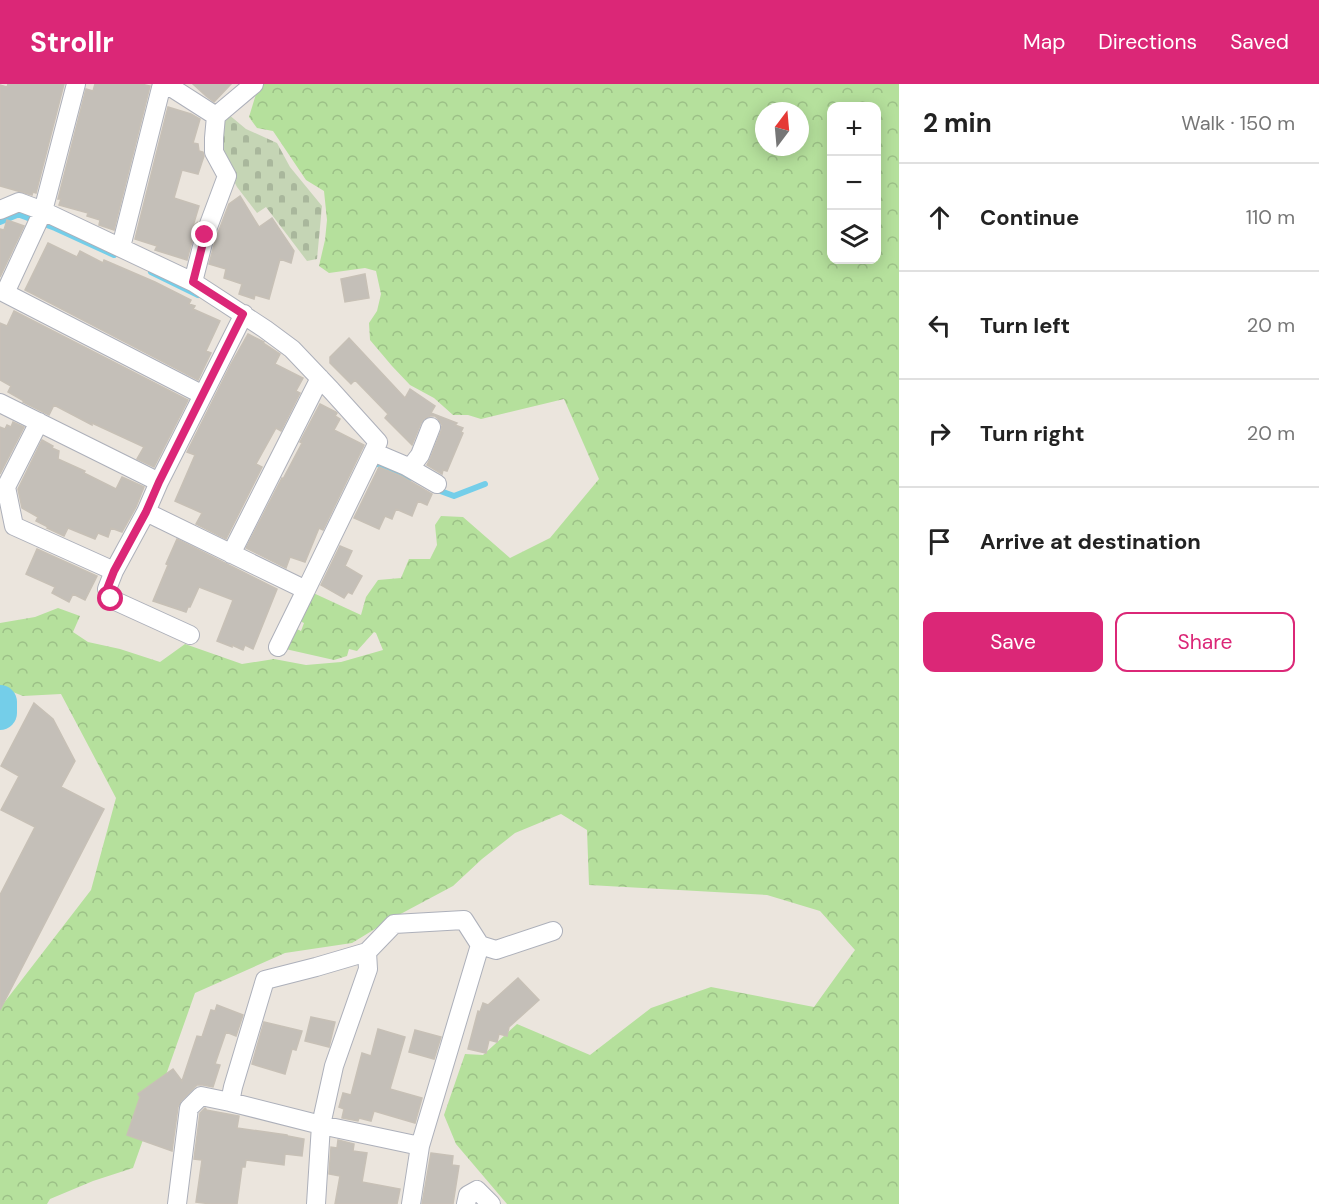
<!DOCTYPE html>
<html lang="en">
<head>
<meta charset="utf-8">
<style>
	:root { --surface:#fff; --page:#f2f2f2; --text:#222; --muted:#767676; --line:#e0e0e0; --accent:#db2777 }
	body { margin:0; font-family:"DM Sans",sans-serif; background:var(--page); color:var(--text) }
	.controls { position:absolute; right:18px; top:18px; display:grid; overflow:hidden; border-radius:12px; box-shadow:0 3px 15px #0003 }
	.controls button { width:54px; height:54px; display:grid; place-items:center; padding:0; border:0; border-bottom:2px solid var(--line); background:var(--surface); color:var(--text); font:30px sans-serif }
	.compass { position:absolute; left:755px; top:18px; width:54px; height:54px; border-radius:50%; background:var(--surface); box-shadow:0 3px 15px #0003; rotate:16deg }
	.stop { position:absolute; width:18px; height:18px; margin:-14px; border:4px solid #db2777; border-radius:50%; background:#fff }
	.stop.end { background:#db2777; border-color:#fff; box-shadow:0 2px 6px #0008 }
	.list { margin:0; padding:0; list-style:none }
	h2 { display:flex; justify-content:space-between; align-items:center; height:78px; margin:0; padding:0 24px; font-size:26px }
	h2 small { font-size:20px; font-weight:400; color:var(--muted) }
	.list li { display:grid; grid-template-columns:39px 1fr auto; gap:18px; align-items:center; box-sizing:border-box; height:108px; padding:0 24px; border-top:2px solid var(--line) }
	.list b { display:block; font-size:22px; white-space:nowrap }
	.list em { font-size:20px; font-style:normal; color:var(--muted) }
	.actions { display:flex; gap:12px; padding:18px 24px }
	.actions a { flex:1; padding:14px 0; border:2px solid var(--accent); border-radius:12px; text-align:center; font-size:21px; color:var(--accent) }
	.actions .main { background:var(--accent); color:#fff }
	.icon { flex:none; width:33px; height:33px; fill:none; stroke:currentColor; stroke-width:2; stroke-linecap:round; stroke-linejoin:round }
	.map { position:relative; flex:none; width:899px; height:1120px; overflow:hidden }
	header { display:flex; align-items:center; gap:36px; box-sizing:border-box; height:84px; padding:0 30px; background:var(--accent); color:#fff }
	header strong { font-size:28px }
	nav { display:flex; gap:33px; margin-inline-start:auto; font-size:21px }
	main { display:flex }
	aside { flex:1; background:var(--surface) }
	.map>svg:first-child { display:block }
</style>
</head>
<body>
<header>
<strong>Strollr</strong>
<nav><a>Map</a><a>Directions</a><a>Saved</a></nav>
</header>
<main>
<div class="map">
<svg width="899" height="1120" viewBox="0 0 899 1120">
	<defs>
		<pattern id="forest-crowns" width="20" height="18" patternUnits="userSpaceOnUse" patternTransform="scale(1.5)"><rect width="20" height="18" fill="#b5e09c"/><path d="M2 6a3 3 0 1 1 6 0M12 15a3 3 0 1 1 6 0" fill="none" stroke="#9cc087"/></pattern>
		<pattern id="cemetery-stones" width="16" height="16" patternUnits="userSpaceOnUse" patternTransform="scale(1.5)"><rect width="16" height="16" fill="#c5d5b5"/><path d="M2 7V4a2 2 0 0 1 4 0v3zM10 15v-3a2 2 0 0 1 4 0v3z" fill="#a9b79c"/></pattern>
	</defs>
	<rect width="100%" height="100%" fill="#ebe5dd"/>
	<!-- forest -->
	<path fill="url(#forest-crowns)" fill-rule="evenodd" d="M262,0H899V1120H507L456,1060L444,1031L465,970L483,971L517,940L590,971L651,924L711,903L814,923L855,866L820,827L767,811L589,801L587,746L561,730L515,749L482,775L453,802L393,834L352,859L285,869L195,909L133,1084L93,1097L50,1115L47,1120H0V924L91,806L116,714L61,610L23,612L0,603V539L35,533L58,524L80,532L73,548L88,558L120,565L160,578L185,560L242,580L274,575L306,581L341,578L383,566L376,549L374,548L357,567L349,565L347,572L334,576L281,564L291,542L301,547L304,539L296,535L309,507L361,531L366,513L378,496L401,494L409,475H430L437,461L435,441L441,432L463,433L510,474L550,454L599,395L564,315L481,335L468,331H453L434,314L410,301L392,282L370,256L369,239L377,227L381,210L376,187L365,184L329,189L319,182L325,156L327,136L324,107L306,96L273,47L257,44L249,33L256,10ZM832,22H876V176H832ZM764,27H800V63H764Z"/>
	<!-- cemetery -->
	<path fill="url(#cemetery-stones)" d="M228,30L246,45L277,59L290,83L322,122L317,175L307,177L266,123L257,129L237,103L232,93L217,53L223,35Z"/>
	<g fill="none" stroke-linecap="round" stroke-linejoin="round">
		<!-- stream -->
		<path stroke="#74cee9" stroke-width="6" d="M0,138L17,131H20L55,144L114,171
			M151,188L198,211
			M374,375L378,380L409,394
			M435,405L454,412L485,400"/>
		<!-- river -->
		<path stroke="#74cee9" stroke-width="34" d="M0,618V629"/>
	</g>
	<!-- building -->
	<path fill="#c4bfb8" stroke="#c7c0b6" stroke-width="1.5" d="M8,0H64L36,109L33,108L32,111L0,102V1L7,3Z
		M95,0H141L150,2L114,146L99,141L100,136L87,132L88,129L59,121L61,115H58L86,5L93,7Z
		M193,0H231L214,18L206,12Z
		M168,23L191,30L200,35L193,59L198,60L199,67L203,68L204,72L198,90L182,86L174,114L199,122L193,142L197,139L187,176L155,166L157,162L135,155Z
		M240,112L259,143L272,134L294,167L291,179L280,175L269,215L255,211L254,215L239,210L242,200L224,194L226,185L209,180L216,154L229,120Z
		M7,136L24,142L0,193V145L4,146Z
		M48,159L77,173L80,167L103,179L104,176L155,198L191,216L189,220L195,222L193,225L220,237L206,267L211,269L198,296L25,206Z
		M365,190L369,214L345,218L341,195Z
		M14,227L188,316L154,383L137,375L144,363L92,339V341L54,321L49,331L23,318L24,317L8,308L11,302L0,296V239L7,242Z
		M248,250L264,258L263,259L280,270L275,280L303,294L296,307L300,309L281,347L276,344L256,380L262,383L226,455L196,440L202,429L175,417L195,371L187,368L231,280Z
		M349,254L405,314L410,305L435,322L431,329L457,339L455,341L463,344L461,348L463,349L447,387L443,386L442,390L427,381L430,375L441,347L442,341L439,336L435,332H430L424,335L421,339L412,361L385,334L388,330L355,296L351,300L330,279V273Z
		M320,320L336,328L337,329L335,332L340,335L334,346L364,361L323,446L319,444L305,478L290,473L286,484L246,464L282,394L283,395L302,359L300,358Z
		M13,338L24,343L0,390V343L5,345L7,341L11,343Z
		M42,356L53,362L52,364L59,367L58,375L85,387L84,389L116,405L122,393L144,403L136,423L122,448L111,444L108,453L98,449L95,455L68,444L64,452L47,444L48,443L36,437L38,433L22,424L18,405Z
		M379,383L401,392L432,410L427,421L418,417L412,432L396,425L392,435L385,432L379,445L354,434Z
		M177,455L277,505L253,565L245,561L243,566L232,561V563L217,557L233,516L199,503L190,523H188L186,528L153,517L168,481L166,480Z
		M340,462L352,467L345,482L362,492L352,510L348,508L344,514L321,501Z
		M37,465L97,492L85,516L73,510L69,518L52,509L55,503L26,490Z
		M34,619L53,635L75,677L61,703L104,725L0,926V811L35,743L1,726L19,692L1,682Z
		M518,894L539,916L509,943L507,952L499,950L497,958L489,956L486,969L468,965L478,927L480,928L483,919L488,921Z
		M217,921L243,931L236,952L226,948L215,980L220,981L213,1003L203,1001H197L181,1017L178,1023L172,1067L127,1051L140,1013L138,1010L173,985L182,997L197,952L202,953L211,926L215,927Z
		M311,933L335,938L329,963L305,957Z
		M264,938L302,947L296,966L292,965L285,990L252,980Z
		M378,945L405,953L390,1005L422,1014L415,1039L374,1027L371,1037L359,1034L358,1037L342,1034L344,1025L339,1023L343,1009L351,1011L362,969L371,972Z
		M415,946L441,953L434,975L409,968Z
		M205,1024L206,1025V1026L239,1032L237,1044L287,1051L288,1052L304,1055L302,1072L285,1070L284,1081L246,1076L245,1083H242L237,1120H211L196,1118L202,1076L194,1075L200,1029Z
		M338,1056L354,1060L353,1067L367,1069L362,1098L400,1105L397,1120H335L340,1092L329,1090L331,1063L337,1064Z
		M431,1069L453,1072L452,1081L459,1082L453,1120H422Z"/>
	<g fill="none" stroke-linecap="round" stroke-linejoin="round">
		<!-- minor casing -->
		<g stroke="#adb0ba" stroke-width="20">
			<path id="minor" d="M76,0L43,127L5,209L203,311
				M166,0L216,32
				M0,126L19,118L43,127L193,198L265,245L292,265L331,306L378,358L306,506L146,428L159,398L244,230
				M121,163L162,0
				M193,198L205,151L227,92L214,68V54L216,32L254,0
				M0,319L159,398
				M39,338L6,403L14,442L114,487
				M373,368L406,382L437,400
				M410,384L420,371L431,343
				M146,428L114,487L107,505L111,515L190,551
				M231,470L320,294
				M278,563L306,506
				M480,861L496,866L553,847
				M230,1018L233,1003L265,896L316,883L367,868L394,840L464,836L480,861L420,1062L411,1120
				M177,1120L189,1024L201,1012L230,1018L321,1041L420,1062
				M316,1120L321,1041L334,982L368,885L367,868
				M466,1120L468,1111L477,1106L491,1120"/>
		</g>
		<!-- minor -->
		<use href="#minor" stroke="#fff" stroke-width="18"/>
	</g>
	<g fill="none" stroke-linecap="round" stroke-linejoin="round">
		<!-- route -->
		<path stroke="#db2777" stroke-width="8" d="M111,515L107,505L114,487L146,428L159,398L243,230L193,198L205,151"/>
	</g>
</svg>
<div class="controls">
<button>+</button>
<button>−</button>
<button><svg class="icon" aria-label="layers" viewBox="0 0 24 24"><path d="M12 4l9 5-9 5-9-5zM3 14l9 5 9-5"/></svg></button>
</div>
<svg class="compass" viewBox="-18 -18 36 36"><path d="M0-13l5 13h-10z" fill="#e53935"/><path d="M0 13l5-13h-10z" fill="#767676"/></svg>
<div class="stop" style="left:111px;top:515px"></div>
<div class="stop end" style="left:205px;top:151px"></div>
</div>
<aside>
<h2>2 min<small>Walk · 150 m</small></h2>
<ul class="list">
<li><svg class="icon" aria-label="ahead" viewBox="0 0 24 24"><path d="M12 20V5M6 11l6-6 6 6"/></svg><div><b>Continue</b></div><em>110 m</em></li>
<li><svg class="icon" aria-label="left" viewBox="0 0 24 24"><path d="M17 20v-9H6M10 6l-5 5 5 5"/></svg><div><b>Turn left</b></div><em>20 m</em></li>
<li><svg class="icon" aria-label="right" viewBox="0 0 24 24"><path d="M7 20v-9h11M14 6l5 5-5 5"/></svg><div><b>Turn right</b></div><em>20 m</em></li>
<li><svg class="icon" aria-label="arrive" viewBox="0 0 24 24"><path d="M6 21V4h12l-3 4 3 4H6"/></svg><div><b>Arrive at destination</b></div></li>
</ul>
<div class="actions"><a class="main">Save</a><a>Share</a></div>
</aside>
</main>
</body>
</html>
